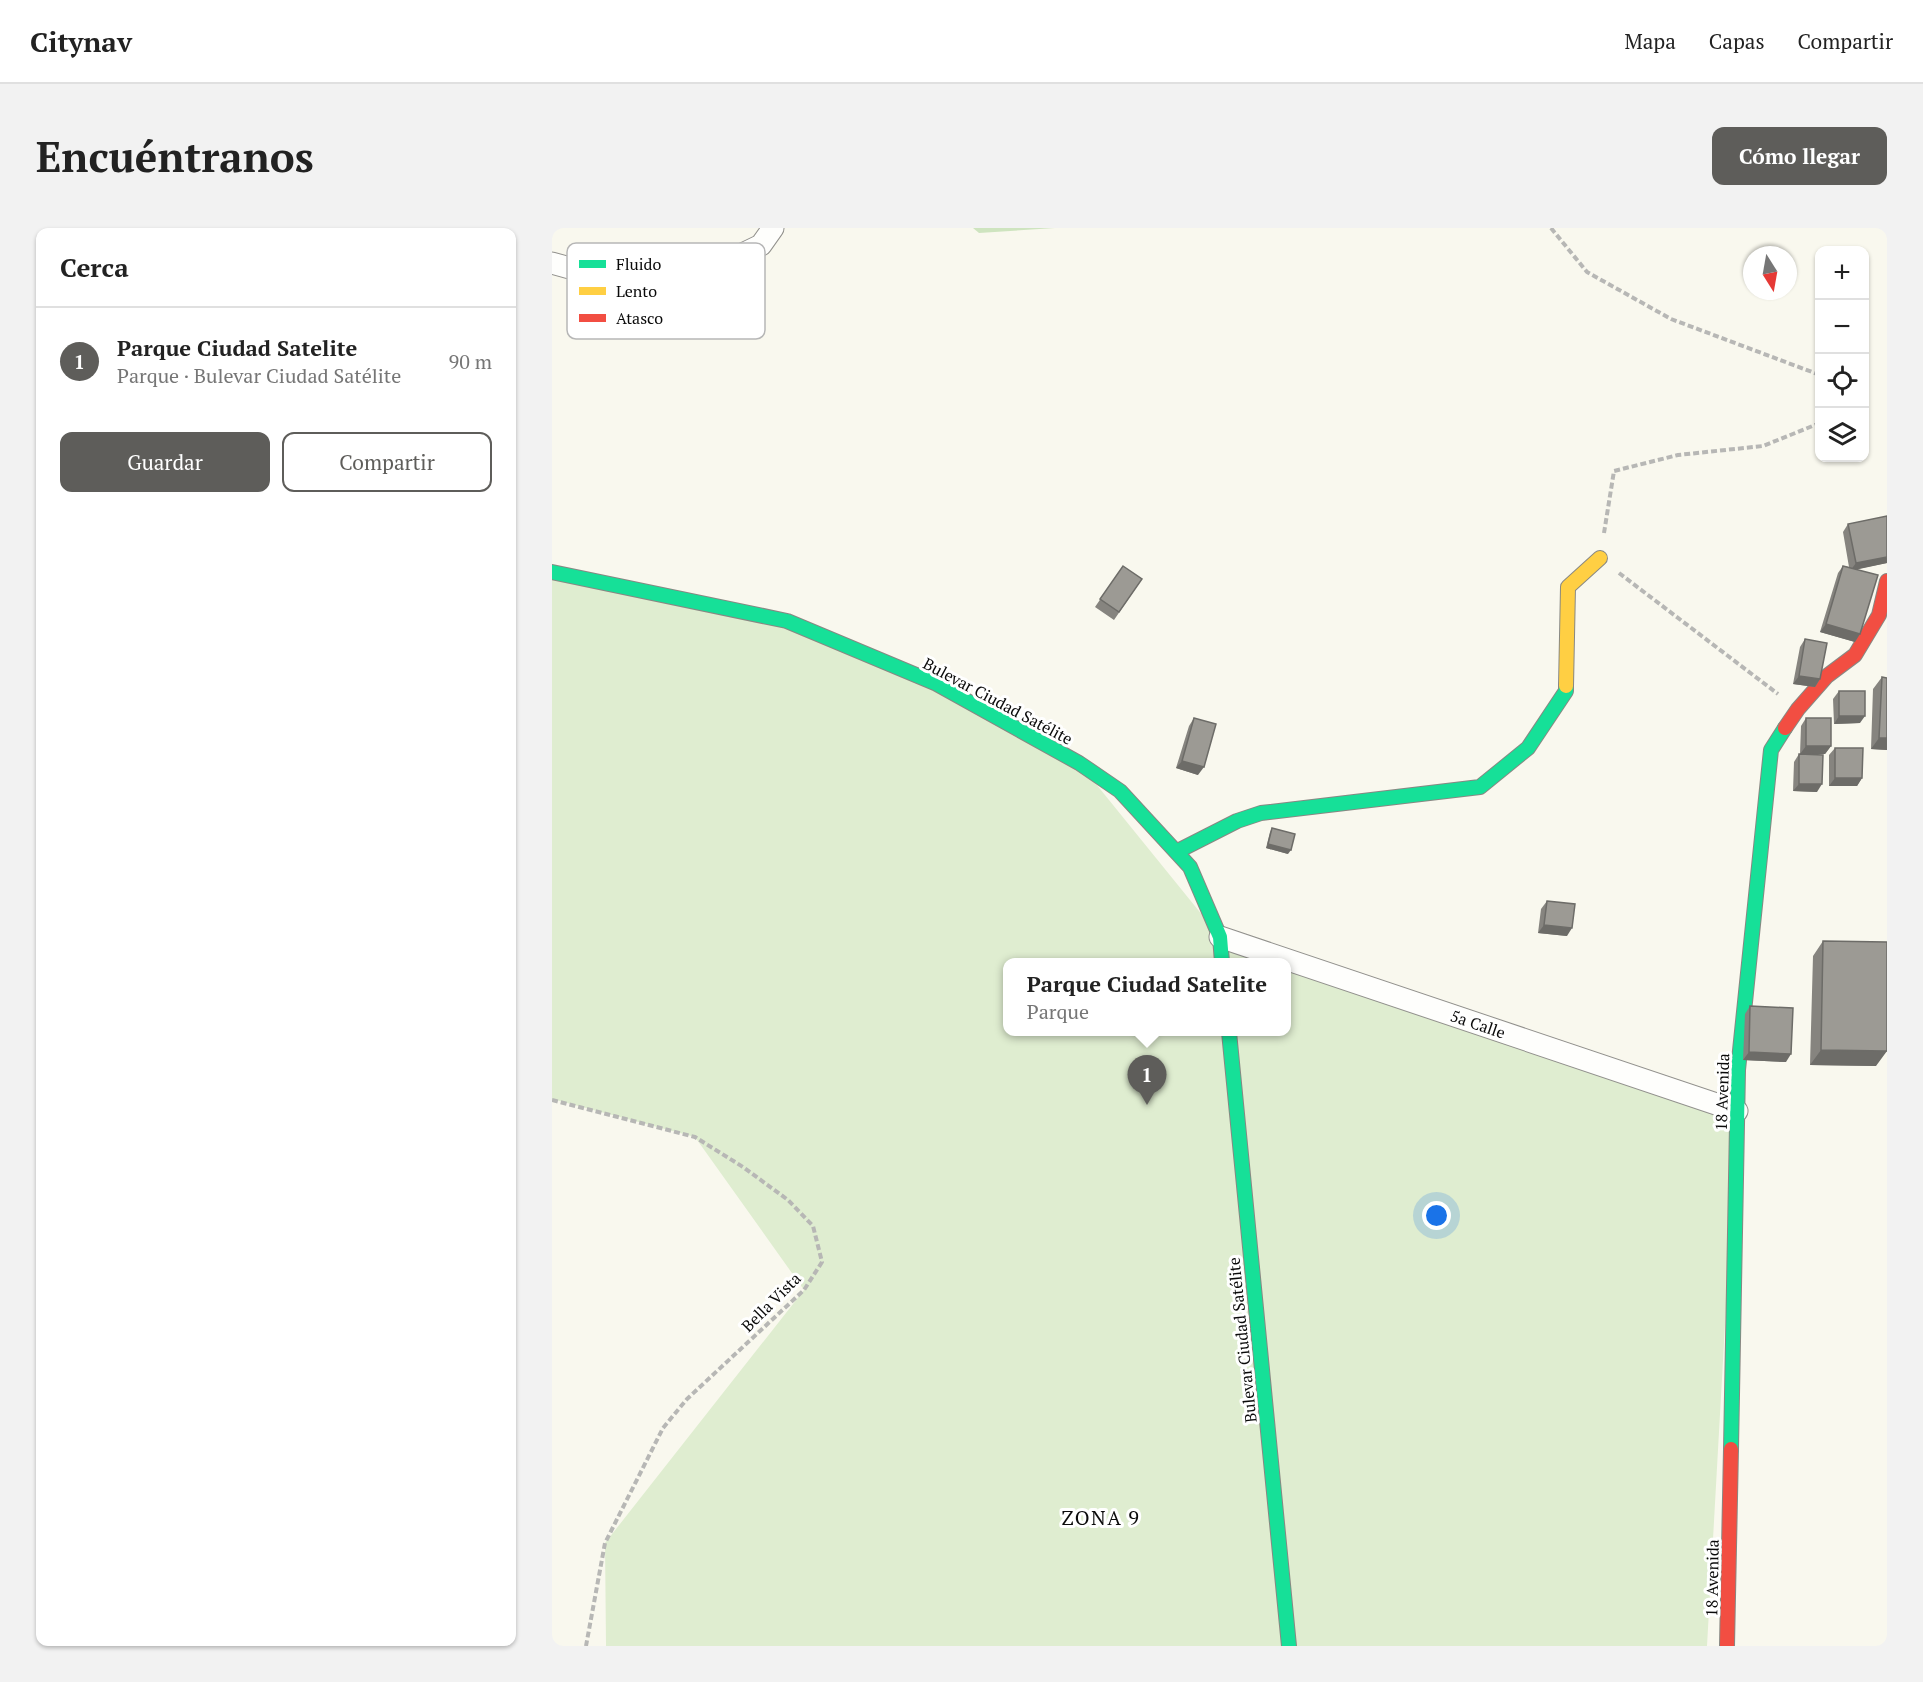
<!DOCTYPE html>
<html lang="es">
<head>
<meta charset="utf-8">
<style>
	:root { --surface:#fff; --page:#f2f2f2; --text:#222; --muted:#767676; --line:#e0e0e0; --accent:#5e5d5a }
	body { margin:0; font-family:"PT Serif",serif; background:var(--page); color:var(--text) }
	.controls { position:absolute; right:18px; top:18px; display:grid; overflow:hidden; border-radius:12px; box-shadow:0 2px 4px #0004 }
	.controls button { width:54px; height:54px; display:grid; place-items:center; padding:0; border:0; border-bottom:2px solid var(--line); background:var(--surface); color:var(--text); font:30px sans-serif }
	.compass { position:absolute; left:1191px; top:18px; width:54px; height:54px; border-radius:50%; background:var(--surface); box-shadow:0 2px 4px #0004; rotate:169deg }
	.you { position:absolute; left:885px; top:988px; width:21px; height:21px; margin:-15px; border:4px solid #fff; border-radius:50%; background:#1a73e8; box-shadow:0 0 0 9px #1a73e833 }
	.badge { display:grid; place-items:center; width:39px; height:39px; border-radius:50%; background:var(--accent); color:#fff; font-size:20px; font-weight:700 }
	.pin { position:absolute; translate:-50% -50px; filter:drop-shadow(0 2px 3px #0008) }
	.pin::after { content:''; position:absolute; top:32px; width:21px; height:18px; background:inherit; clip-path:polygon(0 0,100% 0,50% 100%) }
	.popup { position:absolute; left:451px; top:730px; width:288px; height:78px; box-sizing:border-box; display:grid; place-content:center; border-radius:12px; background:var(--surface); filter:drop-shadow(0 2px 4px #0005); font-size:20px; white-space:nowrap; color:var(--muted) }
	.popup b { font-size:22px; color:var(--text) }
	.popup::after { content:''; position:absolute; left:50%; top:100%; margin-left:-12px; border:12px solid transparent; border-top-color:var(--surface) }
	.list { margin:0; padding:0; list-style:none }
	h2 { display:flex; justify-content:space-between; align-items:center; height:78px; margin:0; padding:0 24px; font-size:26px }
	h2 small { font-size:20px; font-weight:400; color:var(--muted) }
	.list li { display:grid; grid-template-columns:39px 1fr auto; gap:18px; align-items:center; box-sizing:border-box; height:108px; padding:0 24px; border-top:2px solid var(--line) }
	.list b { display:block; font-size:22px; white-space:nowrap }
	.list p { margin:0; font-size:20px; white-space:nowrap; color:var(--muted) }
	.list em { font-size:20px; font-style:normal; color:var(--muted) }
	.actions { display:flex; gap:12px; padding:18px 24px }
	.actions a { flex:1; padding:14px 0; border:2px solid var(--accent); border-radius:12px; text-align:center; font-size:21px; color:var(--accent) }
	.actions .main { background:var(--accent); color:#fff }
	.icon { flex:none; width:33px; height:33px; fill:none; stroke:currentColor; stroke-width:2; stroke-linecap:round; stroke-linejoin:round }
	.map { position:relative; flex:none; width:1335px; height:1418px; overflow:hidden; border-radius:12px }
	header { display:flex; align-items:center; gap:36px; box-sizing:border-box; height:84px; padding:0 30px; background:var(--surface); border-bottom:2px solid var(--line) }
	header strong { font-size:28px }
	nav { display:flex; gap:33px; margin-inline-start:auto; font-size:21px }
	.intro { display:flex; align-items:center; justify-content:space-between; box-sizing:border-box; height:144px; padding:0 36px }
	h1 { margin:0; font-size:42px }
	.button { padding:15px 27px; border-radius:12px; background:var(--accent); color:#fff; font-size:21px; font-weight:700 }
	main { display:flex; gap:36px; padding:0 36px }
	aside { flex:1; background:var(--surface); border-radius:12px; box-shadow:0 2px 4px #0004 }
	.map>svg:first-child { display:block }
</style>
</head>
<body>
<header>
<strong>Citynav</strong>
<nav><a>Mapa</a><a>Capas</a><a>Compartir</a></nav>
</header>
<div class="intro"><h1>Encuéntranos</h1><a class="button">Cómo llegar</a></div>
<main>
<aside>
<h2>Cerca<small></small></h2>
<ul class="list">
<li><span class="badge">1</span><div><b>Parque Ciudad Satelite</b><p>Parque · Bulevar Ciudad Satélite</p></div><em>90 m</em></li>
</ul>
<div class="actions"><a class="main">Guardar</a><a>Compartir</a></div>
</aside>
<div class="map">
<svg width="1335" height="1418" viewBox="0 0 1335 1418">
	<rect width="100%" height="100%" fill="#f9f8ee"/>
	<!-- green -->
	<path fill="#dfedd0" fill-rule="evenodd" d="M0,348L270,407L527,535L668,709L1185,883L1155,1418H54L53,1315L252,1062L143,909L0,871ZM456,734H734V804H456Z"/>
	<!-- forest -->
	<path fill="#cee4bf" d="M421,0H503L427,5Z"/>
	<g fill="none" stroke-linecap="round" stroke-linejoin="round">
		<!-- street casing -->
		<g stroke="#92918d" stroke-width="23">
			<path id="street" d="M0,35L71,55L143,49L209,17L221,0
				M668,709L1185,883"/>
		</g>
		<!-- fast casing -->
		<g stroke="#888883" stroke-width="16">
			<path id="fast" d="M0,344L235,393L383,455L527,535L568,563L638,639L668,709L670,734
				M624,624L685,593L709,585L928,559L976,520L1014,463V458
				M677,804L737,1418
				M1179,1221L1186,842L1219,522L1233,500"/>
		</g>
		<!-- slow casing -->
		<g stroke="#888883" stroke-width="16">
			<path id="slow" d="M1014,458L1016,359L1048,330"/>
		</g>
		<!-- jam casing -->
		<g stroke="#888883" stroke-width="16">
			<path id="jam" d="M1233,500L1246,481L1275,448L1303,427L1327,387L1335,353
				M1175,1418L1179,1221"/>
		</g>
		<!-- path -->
		<path stroke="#b7b7b5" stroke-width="4" stroke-dasharray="6 3" stroke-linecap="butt" d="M999,0L1035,44L1119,91L1268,147
			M1052,305L1062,243L1126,227L1211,218L1268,195
			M1067,345L1226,466
			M0,872L143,909L191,939L236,972L261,998L270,1034L252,1062L135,1171L111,1200L53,1315L34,1418"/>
		<!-- street -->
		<use href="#street" stroke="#fefefc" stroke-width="21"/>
		<!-- fast -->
		<use href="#fast" stroke="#16e098" stroke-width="14"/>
		<!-- slow -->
		<use href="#slow" stroke="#ffcf43" stroke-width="14"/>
		<!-- jam -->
		<use href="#jam" stroke="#f24e42" stroke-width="14"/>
	</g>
	<!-- wall -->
	<path fill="#86847f" d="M1296,296L1335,335L1305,341L1303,414L1268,404L1286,345L1291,338L1297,339L1291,304Z
		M571,338L590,351L562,392L543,379Z
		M1253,411L1268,451L1263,459L1241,456L1248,419Z
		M1330,449L1335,522L1319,521L1321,461Z
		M1287,463L1308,495L1282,496L1281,471Z
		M642,490L646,547L624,540L637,498Z
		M1254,490L1279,518L1273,526H1248L1249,498Z
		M1283,520L1310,550L1305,558H1277V527Z
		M1247,526L1265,564L1241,563L1242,534Z
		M720,600L736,626L714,620L718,604Z
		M995,673L1015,708L986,705L989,681Z
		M1271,713L1324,838L1258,837L1261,728Z
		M1198,778L1234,834L1191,832L1193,786Z"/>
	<!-- shaded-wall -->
	<path fill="#6d6c68" d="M1335,329V335L1298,343L1304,335Z
		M1274,396L1308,406L1303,414L1268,404Z
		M1247,448L1268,451L1263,459L1241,456Z
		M1287,488H1313L1308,495L1282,496Z
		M1327,510H1335V522L1319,521Z
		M1254,518H1279L1273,526H1248Z
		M630,533L652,539L646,547L624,540Z
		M1283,550H1310L1305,558H1277Z
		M1247,556H1270L1265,564L1241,563Z
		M716,616L739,622L736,626L714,620Z
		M992,697L1020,700L1015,708L986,705Z
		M1269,822L1335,823L1324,838L1258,837Z
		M1197,824L1239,826L1234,834L1191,832Z"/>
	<!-- building -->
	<path fill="#9c9a94" stroke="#6d6c68" stroke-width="1.5" d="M1335,288V329L1304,335L1296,296Z
		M571,338L590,351L567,384L548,371Z
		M1291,338L1326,347L1308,406L1274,396Z
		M1253,411L1275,415L1268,451L1247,448Z
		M1330,449L1335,450V510H1327Z
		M1287,463H1313V488H1287Z
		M642,490L664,496L652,539L630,533Z
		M1254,490H1279V518H1254Z
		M1283,520H1311L1310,550H1283Z
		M1247,526L1271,527L1270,556H1247Z
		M720,600L743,606L739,622L716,616Z
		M995,673L1023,676L1020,700L992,697Z
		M1271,713L1335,714V823L1269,822Z
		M1198,778L1241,780L1239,826L1197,824Z"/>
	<g text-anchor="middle" stroke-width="6" stroke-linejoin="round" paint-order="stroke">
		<!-- street labels -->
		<g font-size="16" fill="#0a0a0a" stroke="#fff">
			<text transform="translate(446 473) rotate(28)" y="6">Bulevar Ciudad Satélite</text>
			<text transform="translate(926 796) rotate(19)" y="6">5a Calle</text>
			<text transform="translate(1170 864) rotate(-88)" y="6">18 Avenida</text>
			<text transform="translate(219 1074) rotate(-45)" y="6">Bella Vista</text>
			<text transform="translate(690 1112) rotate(-96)" y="6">Bulevar Ciudad Satélite</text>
			<text transform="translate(1160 1350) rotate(-89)" y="6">18 Avenida</text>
		</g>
		<!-- quarter labels -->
		<g font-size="20" letter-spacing="1.5" fill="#0a0a0a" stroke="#fff">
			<text x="549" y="1297">ZONA 9</text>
		</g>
	</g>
	<!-- legend -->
	<rect x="15" y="15" width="198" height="96" rx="9" fill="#fff" stroke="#b6b6b6" stroke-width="1.5"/>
	<rect x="27" y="32" width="27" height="8" fill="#16e098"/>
	<rect x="27" y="59" width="27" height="8" fill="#ffcf43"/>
	<rect x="27" y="86" width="27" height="8" fill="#f24e42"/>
	<g font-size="16" fill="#0a0a0a">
		<text x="64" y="42">Fluido</text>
		<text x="64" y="69">Lento</text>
		<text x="64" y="96">Atasco</text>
	</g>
</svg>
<div class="controls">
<button>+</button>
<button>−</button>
<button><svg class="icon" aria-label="locate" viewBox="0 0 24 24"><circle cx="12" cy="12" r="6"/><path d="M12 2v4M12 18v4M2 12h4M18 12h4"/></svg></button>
<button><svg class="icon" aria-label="layers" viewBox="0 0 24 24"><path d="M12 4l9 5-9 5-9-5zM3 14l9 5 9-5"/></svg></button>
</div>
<svg class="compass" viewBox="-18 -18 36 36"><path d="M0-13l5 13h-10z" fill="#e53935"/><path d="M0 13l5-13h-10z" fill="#767676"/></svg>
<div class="you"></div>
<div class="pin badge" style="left:595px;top:877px">1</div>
<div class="popup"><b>Parque Ciudad Satelite</b>Parque</div>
</div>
</main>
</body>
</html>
